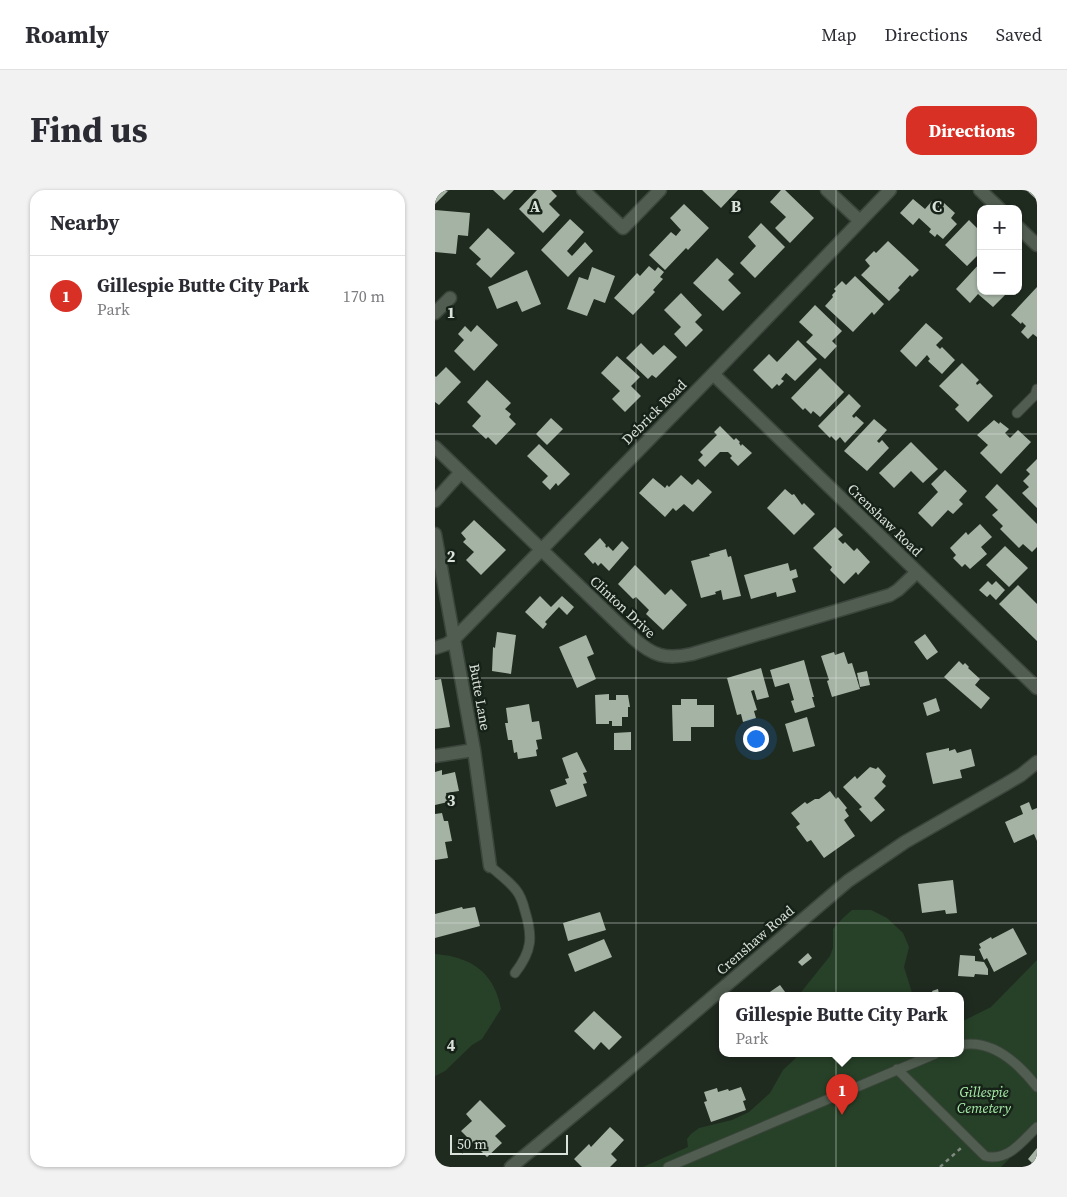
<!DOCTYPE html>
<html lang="en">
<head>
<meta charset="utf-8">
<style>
	:root { --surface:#fff; --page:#f2f2f3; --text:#2b2b33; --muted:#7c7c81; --line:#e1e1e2; --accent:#d93025 }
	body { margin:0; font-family:"Source Serif 4",serif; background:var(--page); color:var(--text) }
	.controls { position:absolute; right:15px; top:15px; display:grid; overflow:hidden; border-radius:10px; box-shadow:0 1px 4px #0004 }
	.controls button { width:45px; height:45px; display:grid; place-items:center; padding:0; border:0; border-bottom:1px solid var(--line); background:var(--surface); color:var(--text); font:25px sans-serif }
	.scale { position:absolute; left:15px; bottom:12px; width:118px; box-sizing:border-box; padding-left:5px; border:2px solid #dbe2db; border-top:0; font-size:14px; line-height:18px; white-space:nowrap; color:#dbe2db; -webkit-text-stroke:4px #162117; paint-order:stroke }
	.you { position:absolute; left:320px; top:548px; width:18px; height:18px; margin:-12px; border:4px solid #fff; border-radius:50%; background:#1a73e8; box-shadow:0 0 0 8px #1a73e833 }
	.badge { display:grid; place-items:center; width:32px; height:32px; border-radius:50%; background:var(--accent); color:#fff; font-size:16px; font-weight:700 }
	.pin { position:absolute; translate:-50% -41px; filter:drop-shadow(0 1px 2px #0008) }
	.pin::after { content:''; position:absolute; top:26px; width:18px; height:15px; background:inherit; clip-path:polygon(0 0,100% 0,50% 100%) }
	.popup { position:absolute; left:284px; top:802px; width:245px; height:65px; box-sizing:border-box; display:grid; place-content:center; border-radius:10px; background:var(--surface); filter:drop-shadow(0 1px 4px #0005); font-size:16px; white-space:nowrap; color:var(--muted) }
	.popup b { font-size:19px; color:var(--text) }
	.popup::after { content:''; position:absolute; left:50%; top:100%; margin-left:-10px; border:10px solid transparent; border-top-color:var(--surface) }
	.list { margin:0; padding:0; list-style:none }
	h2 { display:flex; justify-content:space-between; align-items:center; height:65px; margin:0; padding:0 20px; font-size:21px }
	h2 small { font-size:16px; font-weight:400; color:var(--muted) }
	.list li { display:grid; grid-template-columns:32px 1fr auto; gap:15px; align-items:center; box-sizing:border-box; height:80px; padding:0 20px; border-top:1px solid var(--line) }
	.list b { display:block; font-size:19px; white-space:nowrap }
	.list p { margin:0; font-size:16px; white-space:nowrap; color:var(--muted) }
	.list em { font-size:16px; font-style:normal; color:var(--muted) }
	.map { position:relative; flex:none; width:602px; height:977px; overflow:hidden; border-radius:15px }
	header { display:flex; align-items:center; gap:30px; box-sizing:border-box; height:70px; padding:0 25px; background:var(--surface); border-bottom:1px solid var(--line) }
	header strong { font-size:24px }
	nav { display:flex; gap:28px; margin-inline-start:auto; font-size:18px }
	.intro { display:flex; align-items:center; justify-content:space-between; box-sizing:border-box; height:120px; padding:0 30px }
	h1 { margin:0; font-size:35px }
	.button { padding:12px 22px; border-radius:15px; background:var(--accent); color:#fff; font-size:18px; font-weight:700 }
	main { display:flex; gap:30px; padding:0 30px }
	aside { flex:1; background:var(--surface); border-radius:15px; box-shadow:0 1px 4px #0004 }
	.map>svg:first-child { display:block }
</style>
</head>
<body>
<header>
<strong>Roamly</strong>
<nav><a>Map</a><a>Directions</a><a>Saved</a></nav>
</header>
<div class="intro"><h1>Find us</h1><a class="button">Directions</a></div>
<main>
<aside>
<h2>Nearby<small></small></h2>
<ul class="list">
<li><span class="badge">1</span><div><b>Gillespie Butte City Park</b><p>Park</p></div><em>170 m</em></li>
</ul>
</aside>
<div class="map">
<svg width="602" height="977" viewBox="0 0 602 977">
	<rect width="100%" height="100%" fill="#202b20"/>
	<!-- green -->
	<path fill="#274128" d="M417,720H436L452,728L468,743L474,757L469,777L478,806H363L395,766L398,758V739L408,728Z
		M0,764C6,765 13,765 19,767C47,774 61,792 66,819L47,849L37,855L10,881L0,886Z
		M602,770V941L566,977H208L253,957L252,949L256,944L264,938L297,930L314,922L335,903L348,880L365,864H526V832L556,817Z"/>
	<!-- building -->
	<path fill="#a4b3a4" d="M0,0L13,1L0,14Z
		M58,0H79L69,10Z
		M102,0H116L122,6L114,14L125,25L108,43L84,19Z
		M267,0H303L286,18Z
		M346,0H350L379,28L355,53L340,38L351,27L335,12Z
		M591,0H602V10Z
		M478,9L490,19L497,11L505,17L509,13L520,23L516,28L522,34L508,49L502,44L500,47L494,42L496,39L484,28L478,35L465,23Z
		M249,14L274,38L253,60L251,58L230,80L214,65L236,42L241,46L246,40L235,28Z
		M0,20L35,23L33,46L23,45L21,64L0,62Z
		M135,29L149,42L132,61L137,66L150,52L158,61L133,87L106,60Z
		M534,30L545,41L546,40V62L532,76L510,55Z
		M326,33L350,57L320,88L305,73L321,56L313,47Z
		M53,38L80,63L56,88L41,74L46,69L34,58Z
		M453,51L484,80L477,87L475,85L463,98L465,100L454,111L426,85L435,76L430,70L439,61L441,63Z
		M282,68L299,84L293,90L306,103L288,121L258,93Z
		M546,72V101H566L570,105L558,117L543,104L535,113L521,99Z
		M214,76L220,81L223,77L229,82L225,87L228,89L218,100L220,102L198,125L179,108L202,83L205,86Z
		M157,77L180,86L170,113L159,109L152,126L132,119L144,87L153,90Z
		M92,80L106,114L87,122L82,111L62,119L53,97Z
		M420,86L449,114L439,125L437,122L418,142L390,116L398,107L397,105L401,101L399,99L407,91L411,95Z
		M602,97V147L598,144L593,149L586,142L591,136L587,132L586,134L576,125Z
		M246,103L267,125L260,132L268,140L251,157L239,144L246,137L229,120Z
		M380,115L407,141L397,151L402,156L390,169L371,152L378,145L364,132Z
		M491,133L508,148L501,155L505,159L507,157L520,170L507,184L493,171L495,169L492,165L481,177L465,161Z
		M42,135L63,155L39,181L19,161L29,150L23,144L30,136L36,142Z
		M363,150L382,169L360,191L351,183L346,189L349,191L344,196L342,194L337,199L318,180L334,164L342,172Z
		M206,153L218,165L229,155L242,167L221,188L217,185L213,189L191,168Z
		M182,166L205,187L196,196L206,206L190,222L177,209L185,201L166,183Z
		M527,173L544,190L541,193L542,195L545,193L558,206L533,232L520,219L524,215L504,196Z
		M11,177L26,192L4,215L0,212V186L1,187Z
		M385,178L409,202L385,227L378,221L376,224L370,218L368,220L356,208Z
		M52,190L76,213L70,219L76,224L74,227L81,234L61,255L53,247L51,249L37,236L46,226L32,212Z
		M414,204L426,216L417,226L419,228L421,226L429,233L410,253L405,247L401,251L396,246L395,248L383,236Z
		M116,228L128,239L112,255L101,244Z
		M439,229L452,240L442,251L444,253L447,250L454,258L432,281L409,261Z
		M559,230L564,234L565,232L574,239L570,243L575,248L583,240L596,252L566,284L545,263L553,255L542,245Z
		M285,236L299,250L301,248L305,252L304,253L306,256L307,254L317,263L303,276L295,268L297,266L293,262H285L270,277L263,270L268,265L265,262L282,245L279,242Z
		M476,252L503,279L488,293L476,281L459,298L444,283Z
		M104,254L135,284L123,296L121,293L115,300L107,292L113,286L92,266Z
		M602,269V318L587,303L594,297L588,291L595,284L591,280Z
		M510,280L532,301L524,310L528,314L518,324L513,320L497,337L483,323L503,302L496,294Z
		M246,285L257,295L263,289L277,302L258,322L249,314L241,321L238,318L230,327L204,303L218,288L230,298L232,295L234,297Z
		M562,294L602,334V357L597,362L588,354L584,358L565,339L568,336L557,325L563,320L550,307Z
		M350,299L357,305L359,304L367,315L369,313L380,324L359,345L332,318Z
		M39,330L71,360L46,385L31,370L39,362L28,352L31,349L26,343Z
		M545,334L557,347L546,357L552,364L535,379L530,374L527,377L518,368L521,365L515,358L531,342L533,345Z
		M400,337L408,345L403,349L408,354L410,352L419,361L422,358L435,372L423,385L421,382L409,394L395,380L397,377L378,358Z
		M165,348L171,355L170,356L172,358L173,356L178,361L187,351L194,358L174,381L166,373L163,376L160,372L158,374L149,364Z
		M570,356L593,378L574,397L551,375Z
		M291,359L293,367L296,366L306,406L288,410L286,400L280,402L281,404L266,408L256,371L275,366L274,364Z
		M353,373L355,381L361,379L363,387L357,389L361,402L342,407L341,402L316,409L309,385Z
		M200,375L230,405L236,399L252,415L228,440L211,424L214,420L201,407L198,409L183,394Z
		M553,391L557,395L561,391L570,400L561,410L555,404L552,407L544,400Z
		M583,395L602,414V451L564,414Z
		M105,406L116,417L127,406L139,417L132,425L124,417L110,432L112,434L108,439L90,422Z
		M62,442L81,445L76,484L57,481L58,457L60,458Z
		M490,444L503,462L492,470L479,452Z
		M151,445L159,464L152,467L161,489L142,498L124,457Z
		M399,462L400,465L409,462L413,474L417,473L425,499L397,507L392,491L394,490L386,466Z
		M369,470L379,507H377L380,517L360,523L356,511L359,510L354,493L340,497L335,480Z
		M524,471L528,475L530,473L534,477L533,478L545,489L540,495L555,508L546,519L509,487Z
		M326,478L334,507L322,510L319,500L316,501L322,520L319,521L321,528L308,532L306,524L302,525L292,488Z
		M432,481L435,495L425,497L422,483Z
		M6,489L15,537L0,539V490Z
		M174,504V510H181V505H193L195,517H193V527H187V536H177V531H174V534H161L160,505Z
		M501,508L505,521L492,526L488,513Z
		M246,509H262V515H279V537H256V551H238L237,515H246Z
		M94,514L97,532L104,531L107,549L101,550L103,559L101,560L102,566L83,569L82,562L79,563L77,550H73L70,533H73L71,518Z
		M372,527L380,556L358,562L350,534Z
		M196,542V560H179V543Z
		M514,558V561L520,559L522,563L536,559L540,576L525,580L527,588L498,594L491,563Z
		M142,562L152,582L148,583L152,593L148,594L152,606L121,617L115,600L132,594L130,589L134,588L127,568Z
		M435,577L441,579L443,577L451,586L447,592L451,596L439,608L450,620L436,632L424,619L427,617L408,597L420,586L422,589Z
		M7,580V585L20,582L24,601L11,603L13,612L0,615V582Z
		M395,601L401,609L403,607L412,618L410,620L414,626L409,630L420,646L389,668L376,650L372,652L361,637L365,634L356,623L370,612L372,614L380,609H384Z
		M594,612L597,620L602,618V651L599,644L579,653L570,632L588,624L585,616Z
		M7,623L9,631H13L17,651L10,652L13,668L0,670V624Z
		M518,690L522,723L511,724L510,720L487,723L483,694Z
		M27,717L28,719L40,717L45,736L0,748V724Z
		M165,722L171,740L133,751L128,733Z
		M578,738L592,764L559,782L552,768L549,770L544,759L546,758L544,754L556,747L557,749Z
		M169,749L177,767L140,782L133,764Z
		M373,763L377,768L367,776L363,772Z
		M525,765L540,766V771L549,772L553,779V785L540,784L539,787L523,786Z
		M345,795L353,806H329Z
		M503,799L504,804L508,802L509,806H499L497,801Z
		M159,821L187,847L174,860L166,852L159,860L139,841Z
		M306,897L311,910L308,911L311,920L276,932L269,912L272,911L269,902L282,898L283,902L293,899L294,901Z
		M45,910L71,936L60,946L67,953L52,967L26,941L37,931L31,924Z
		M175,937L189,950L176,964L182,970L175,977H147L139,969L154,954L156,957Z
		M602,958V977H601L593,969Z"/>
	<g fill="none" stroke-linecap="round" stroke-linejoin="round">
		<!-- service casing -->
		<g stroke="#3b453b" stroke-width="11">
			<path id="service" d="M582,223L600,205L602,199
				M55,676C64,684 74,691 81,700C86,706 88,713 90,721C98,747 97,761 80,783
				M526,855C557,849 584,874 602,897
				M462,879L550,966C573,972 587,951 602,937
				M233,977L500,864"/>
		</g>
		<!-- minor casing -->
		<g stroke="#3b453b" stroke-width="15">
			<path id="minor" d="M148,0L188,38L225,0
				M392,0L425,31
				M545,0L565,19
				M583,37L602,55
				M0,123L15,108
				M278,184L602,498
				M0,257L198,448C218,466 231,470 257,464L455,405L463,400L482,382
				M0,311L26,282
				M0,344L39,560L55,676
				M0,458L12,454L20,448L278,184L455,0
				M0,566L39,560
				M76,977L176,894L413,691L470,652L571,594L586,585L602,572"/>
		</g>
		<!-- path -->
		<path stroke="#828b82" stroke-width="2.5" stroke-dasharray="4 4" stroke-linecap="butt" d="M505,977L526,958"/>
		<!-- service -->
		<use href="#service" stroke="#505d50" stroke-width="9"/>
		<!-- minor -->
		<use href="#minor" stroke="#505d50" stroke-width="12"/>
	</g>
	<!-- grid -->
	<path fill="none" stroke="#dbe2db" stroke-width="1" stroke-opacity="0.55" d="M201,0V977M401,0V977M0,244H602M0,488H602M0,733H602"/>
	<g text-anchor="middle" stroke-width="5" stroke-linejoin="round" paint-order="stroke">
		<!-- street labels -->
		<g font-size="14" fill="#dbe2db" stroke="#162117">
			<text transform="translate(219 222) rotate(-45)" y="5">Debrick Road</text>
			<text transform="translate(450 330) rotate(44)" y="5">Crenshaw Road</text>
			<text transform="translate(188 417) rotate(43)" y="5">Clinton Drive</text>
			<text transform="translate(45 507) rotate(80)" y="5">Butte Lane</text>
			<text transform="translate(320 750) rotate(-41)" y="5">Crenshaw Road</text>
		</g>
		<!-- park labels -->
		<g font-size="14" font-style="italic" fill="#a9f0ab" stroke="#162117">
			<text x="549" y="907">Gillespie<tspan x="549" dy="16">Cemetery</tspan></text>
		</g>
	</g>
	<g font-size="16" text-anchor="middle" font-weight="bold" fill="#dbe2db" stroke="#162117" stroke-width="5" stroke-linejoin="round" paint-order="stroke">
		<text x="100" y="22">A</text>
		<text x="301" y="22">B</text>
		<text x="502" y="22">C</text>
		<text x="16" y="128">1</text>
		<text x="16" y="372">2</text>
		<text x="16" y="616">3</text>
		<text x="16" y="861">4</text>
	</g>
</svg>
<div class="controls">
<button>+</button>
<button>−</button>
</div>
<div class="scale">50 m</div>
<div class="you"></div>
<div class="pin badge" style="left:407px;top:925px">1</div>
<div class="popup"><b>Gillespie Butte City Park</b>Park</div>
</div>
</main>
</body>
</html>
